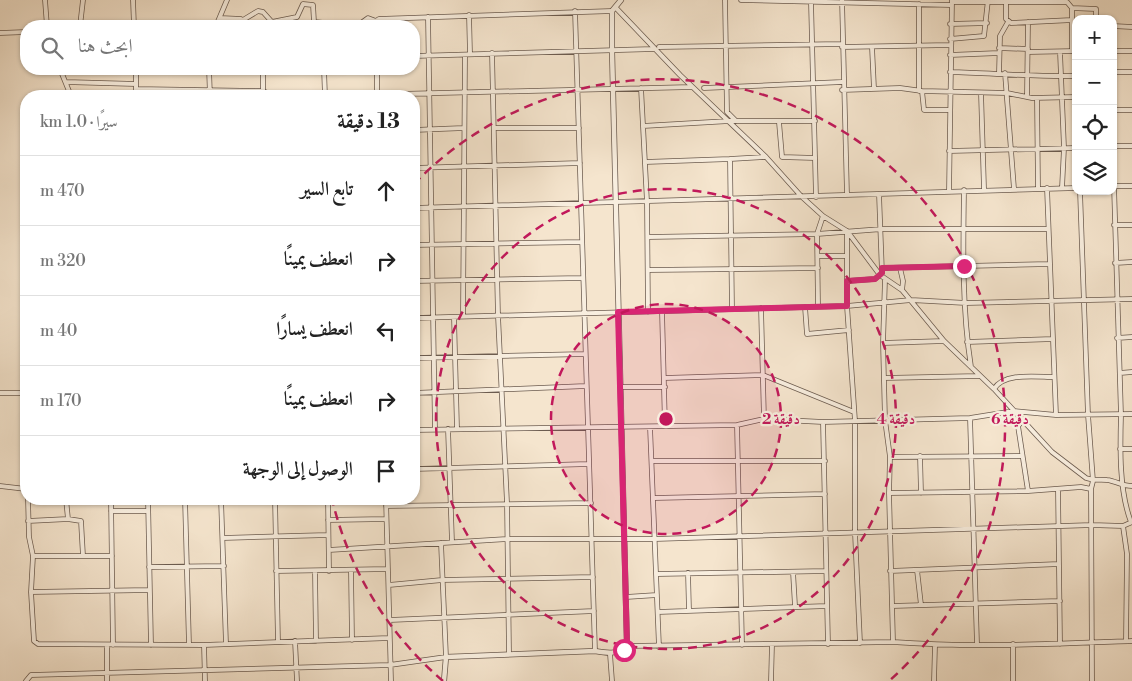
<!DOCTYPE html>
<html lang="ar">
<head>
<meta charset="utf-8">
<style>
	:root { --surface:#fff; --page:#f6f6f6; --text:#222; --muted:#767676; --line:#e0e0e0 }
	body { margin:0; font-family:"Libre Bodoni",Amiri,serif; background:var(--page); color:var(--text); direction:rtl }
	.controls { position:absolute; right:15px; top:15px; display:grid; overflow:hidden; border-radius:10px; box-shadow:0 1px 4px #0004 }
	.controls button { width:45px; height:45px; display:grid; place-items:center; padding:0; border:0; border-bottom:1px solid var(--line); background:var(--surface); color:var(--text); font:25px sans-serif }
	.stop { position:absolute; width:15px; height:15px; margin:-11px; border:4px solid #db2777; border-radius:50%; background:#fff }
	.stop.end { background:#db2777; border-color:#fff; box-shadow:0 1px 5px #0008 }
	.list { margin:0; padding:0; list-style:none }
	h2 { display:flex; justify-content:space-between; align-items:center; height:65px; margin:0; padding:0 20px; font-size:21px }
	h2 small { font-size:16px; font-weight:400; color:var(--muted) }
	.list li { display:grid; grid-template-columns:32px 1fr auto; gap:15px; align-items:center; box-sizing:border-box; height:70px; padding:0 20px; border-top:1px solid var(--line) }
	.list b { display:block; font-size:19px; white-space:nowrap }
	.list em { font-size:16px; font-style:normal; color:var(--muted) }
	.icon { flex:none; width:28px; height:28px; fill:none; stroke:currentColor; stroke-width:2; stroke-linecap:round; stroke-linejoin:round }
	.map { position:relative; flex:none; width:1132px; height:681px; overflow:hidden; direction:ltr }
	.search { position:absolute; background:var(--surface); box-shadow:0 1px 4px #0004; left:20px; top:20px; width:400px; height:55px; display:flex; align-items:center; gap:12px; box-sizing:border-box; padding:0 18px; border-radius:20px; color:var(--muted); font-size:19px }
	.panel { position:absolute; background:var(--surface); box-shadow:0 1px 4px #0004; left:20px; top:90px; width:400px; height:415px; border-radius:20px; direction:rtl }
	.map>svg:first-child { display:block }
</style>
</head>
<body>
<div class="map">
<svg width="1132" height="681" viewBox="0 0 1132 681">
	<rect width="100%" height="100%" fill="#f5e5ce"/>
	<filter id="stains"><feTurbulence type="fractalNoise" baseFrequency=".004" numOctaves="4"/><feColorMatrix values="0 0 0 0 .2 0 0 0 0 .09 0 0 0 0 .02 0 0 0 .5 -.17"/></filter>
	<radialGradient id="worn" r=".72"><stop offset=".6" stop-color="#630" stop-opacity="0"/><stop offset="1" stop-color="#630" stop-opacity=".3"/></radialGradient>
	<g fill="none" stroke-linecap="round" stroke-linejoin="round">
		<!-- minor casing -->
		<g stroke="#6c5c50" stroke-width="5.5">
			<path id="minor" d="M45,0L47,26
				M133,0L134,26
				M725,0L727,112L736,121
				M741,0L951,5
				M842,0L847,195
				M1006,1V19L1011,23L1072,20
				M811,2L816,197
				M952,2H1067L1072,8V51
				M616,8L680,75L766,157L801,196L823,216L847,231L880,275L902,290L944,341L994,389L1052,452L1086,478C1094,481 1100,479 1107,480C1116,481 1122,486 1132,486
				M1072,8L1096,9V19
				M575,11L595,651
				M469,15L470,54
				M428,17L435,429
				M220,18L241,19L249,26
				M243,20L258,11L263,12L272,22L297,17L303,4L313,5L314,22L357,26L368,18L376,21L379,19L612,11
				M950,24L987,23
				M80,26L83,0
				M216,26L227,0
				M1113,26L1132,27
				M0,33L26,32
				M950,39L984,36L988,0
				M659,47L842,44
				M842,47L950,45
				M872,47L874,89
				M999,48L1028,49
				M1113,51H1132
				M1028,52L1076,51
				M1060,52L1064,148L1062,188
				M492,53L498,316L507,503L509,653
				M950,55L999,53
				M414,56L653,49
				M60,69L71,96
				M209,69L210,96
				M324,69L325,96
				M377,69V96
				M950,72C992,73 1033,77 1076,76
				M1113,72H1132
				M999,73L1000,36L1008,22
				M1005,73L1014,189
				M66,82L136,84
				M641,88L647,202L648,312
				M704,88L842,82
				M136,89L263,91L274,96
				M842,90L900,88L922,91L1007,93L1032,98L1076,97
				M919,91V4
				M922,91L924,110H950
				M981,93L984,189
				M1027,95L1028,22
				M136,96V69
				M263,96V69
				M317,96L692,87
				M1037,98L1038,188
				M1113,110H1132
				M779,122L782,157L815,158
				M643,126L729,121H815
				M494,128H579
				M414,130L464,128
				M1113,146H1132
				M949,151L1076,148
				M645,162L730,159
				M414,168L580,163
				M1113,186H1132
				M1114,186L1121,415C1120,448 1119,491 1131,522
				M1047,188L1056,415
				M964,190C963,249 962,309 971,367
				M1080,191L1088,415L1093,481L1091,489L1092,681
				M949,192L952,0
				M414,208L1076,188
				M23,211L26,210
				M1114,225H1132
				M847,231V306L855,421V533L860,643
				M648,237L817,234L882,229H1048
				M414,245L582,242
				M818,256H847
				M1115,263L1132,262
				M882,268L1049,264
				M900,268L903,281L902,290
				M648,270L818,268
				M885,279L883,343L885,420L890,457L889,493L893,642
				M414,281L583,278
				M847,281L875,279L882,273L879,194
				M818,306L817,234L823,216
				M805,307L807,334L849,330
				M761,308L764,419
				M732,309L730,159L765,157
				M662,311L665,426
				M463,316L465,55
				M454,317L457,429
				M414,318L847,306L911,300L966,303L1132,299
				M1117,338L1132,337
				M967,342L1053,339
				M883,343L944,341
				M414,358L585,354
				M1120,373L1132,372
				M664,378L763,375L854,412
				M884,378L979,376
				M621,387H665
				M994,389C1004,372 1037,377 1054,377
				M0,393H26
				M414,393L586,386
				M970,418L977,644
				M1022,421L1018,426L1028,491
				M823,422L828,644
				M737,425L742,645
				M650,427L659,647
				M448,429L452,542
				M414,430L737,425L764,419L823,422L970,418L1014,411L1056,415L1132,414
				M1120,449H1132
				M920,456L921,493
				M890,457L1022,456
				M652,461H825
				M414,469L589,464
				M0,486L26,489
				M1058,489L1060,644
				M889,493L1028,491L1081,487L1091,489
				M654,498L825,494
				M28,499L29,537L33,556L31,592L34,641L38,644L204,645L389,638
				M66,499L68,519
				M111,499L113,645
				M148,499L151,645
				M185,499L189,645
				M221,499L226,644
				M275,499L278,642
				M328,499L329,571
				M386,499L391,681
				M222,501L337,499
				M386,506L591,503
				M111,511H148
				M328,520L386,519
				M28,521L68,519L81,521L83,556
				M223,538L328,535
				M329,550L507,539H655L1092,525L1123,526
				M33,556H112
				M149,567L224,566
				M917,570L921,605
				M276,571L388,569
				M315,571L316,641
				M351,571L352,640
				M890,571L1059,564
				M793,572L795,606
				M688,573L689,611
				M657,574L826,571
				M389,585L442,580L593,577
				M31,592L149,590
				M626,597L657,595
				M892,606L1060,601
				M658,612L827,606
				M390,620L594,611
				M295,641L297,681
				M1126,641L1127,554L1123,526L1132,522
				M1013,644V681
				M107,645V681
				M204,645L205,681
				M627,646L893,642C973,648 1053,644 1132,641
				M610,654L612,681
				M26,681L31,675L390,665L446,657L441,543
				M771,681L772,644
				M934,681L935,645"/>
		</g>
		<!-- tertiary casing -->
		<g stroke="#6c5c50" stroke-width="6">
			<path id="tertiary" d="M444,681L446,657L595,651C606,653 618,655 627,646L612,51V11L621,0"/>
		</g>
		<!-- minor -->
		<use href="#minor" stroke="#f8eedf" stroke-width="4"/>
		<!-- tertiary -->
		<use href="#tertiary" stroke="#f8eedf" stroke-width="4.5"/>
	</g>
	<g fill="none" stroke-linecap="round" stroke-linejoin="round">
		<!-- route -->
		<path stroke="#db2777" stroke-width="6" d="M624,650L627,644L618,312L847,306V281L875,279L882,273V268L964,266"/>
	</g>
	<!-- distance rings -->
	<circle cx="666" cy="419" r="115" fill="#c2185b" fill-opacity=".12"/>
	<g fill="none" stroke="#c2185b" stroke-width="2.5" stroke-dasharray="9 6">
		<circle cx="666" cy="419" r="115"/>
		<circle cx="666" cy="419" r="230"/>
		<path d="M443 681A344 344 0 0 1 332 499M414 184A344 344 0 1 1 889 681"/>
	</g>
	<circle cx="666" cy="419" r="8" fill="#c2185b" stroke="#f8eedf" stroke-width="2.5"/>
	<g font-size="15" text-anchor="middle" font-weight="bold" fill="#c2185b" stroke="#f8eedf" stroke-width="4.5" stroke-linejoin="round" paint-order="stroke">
		<text x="781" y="424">2 دقيقة</text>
		<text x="896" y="424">4 دقيقة</text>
		<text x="1010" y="424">6 دقيقة</text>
	</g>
	<rect width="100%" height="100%" filter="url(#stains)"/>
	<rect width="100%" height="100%" fill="url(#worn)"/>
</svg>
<div class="controls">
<button>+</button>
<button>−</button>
<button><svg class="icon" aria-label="locate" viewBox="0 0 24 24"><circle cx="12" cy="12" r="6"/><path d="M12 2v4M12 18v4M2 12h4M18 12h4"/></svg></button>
<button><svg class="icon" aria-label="layers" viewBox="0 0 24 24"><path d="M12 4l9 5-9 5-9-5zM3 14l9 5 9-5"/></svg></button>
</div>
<div class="stop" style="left:624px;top:650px"></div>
<div class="stop end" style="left:964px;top:266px"></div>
<div class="search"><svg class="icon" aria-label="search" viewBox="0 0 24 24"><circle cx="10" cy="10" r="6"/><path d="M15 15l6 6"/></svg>ابحث هنا</div>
<section class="panel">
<h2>13 دقيقة<small>سيرًا · 1.0 km</small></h2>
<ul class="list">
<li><svg class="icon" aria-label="ahead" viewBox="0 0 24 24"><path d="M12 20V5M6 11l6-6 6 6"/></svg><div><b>تابع السير</b></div><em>470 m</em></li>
<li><svg class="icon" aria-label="right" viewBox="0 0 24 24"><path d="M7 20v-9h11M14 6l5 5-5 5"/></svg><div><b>انعطف يمينًا</b></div><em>320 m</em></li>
<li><svg class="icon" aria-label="left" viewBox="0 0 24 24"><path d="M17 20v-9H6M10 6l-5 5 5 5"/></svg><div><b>انعطف يسارًا</b></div><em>40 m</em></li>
<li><svg class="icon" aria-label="right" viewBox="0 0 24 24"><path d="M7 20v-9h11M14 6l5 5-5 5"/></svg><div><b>انعطف يمينًا</b></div><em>170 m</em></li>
<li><svg class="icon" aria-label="arrive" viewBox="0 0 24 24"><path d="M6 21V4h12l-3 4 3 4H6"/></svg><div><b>الوصول إلى الوجهة</b></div></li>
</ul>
</section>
</div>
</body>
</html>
